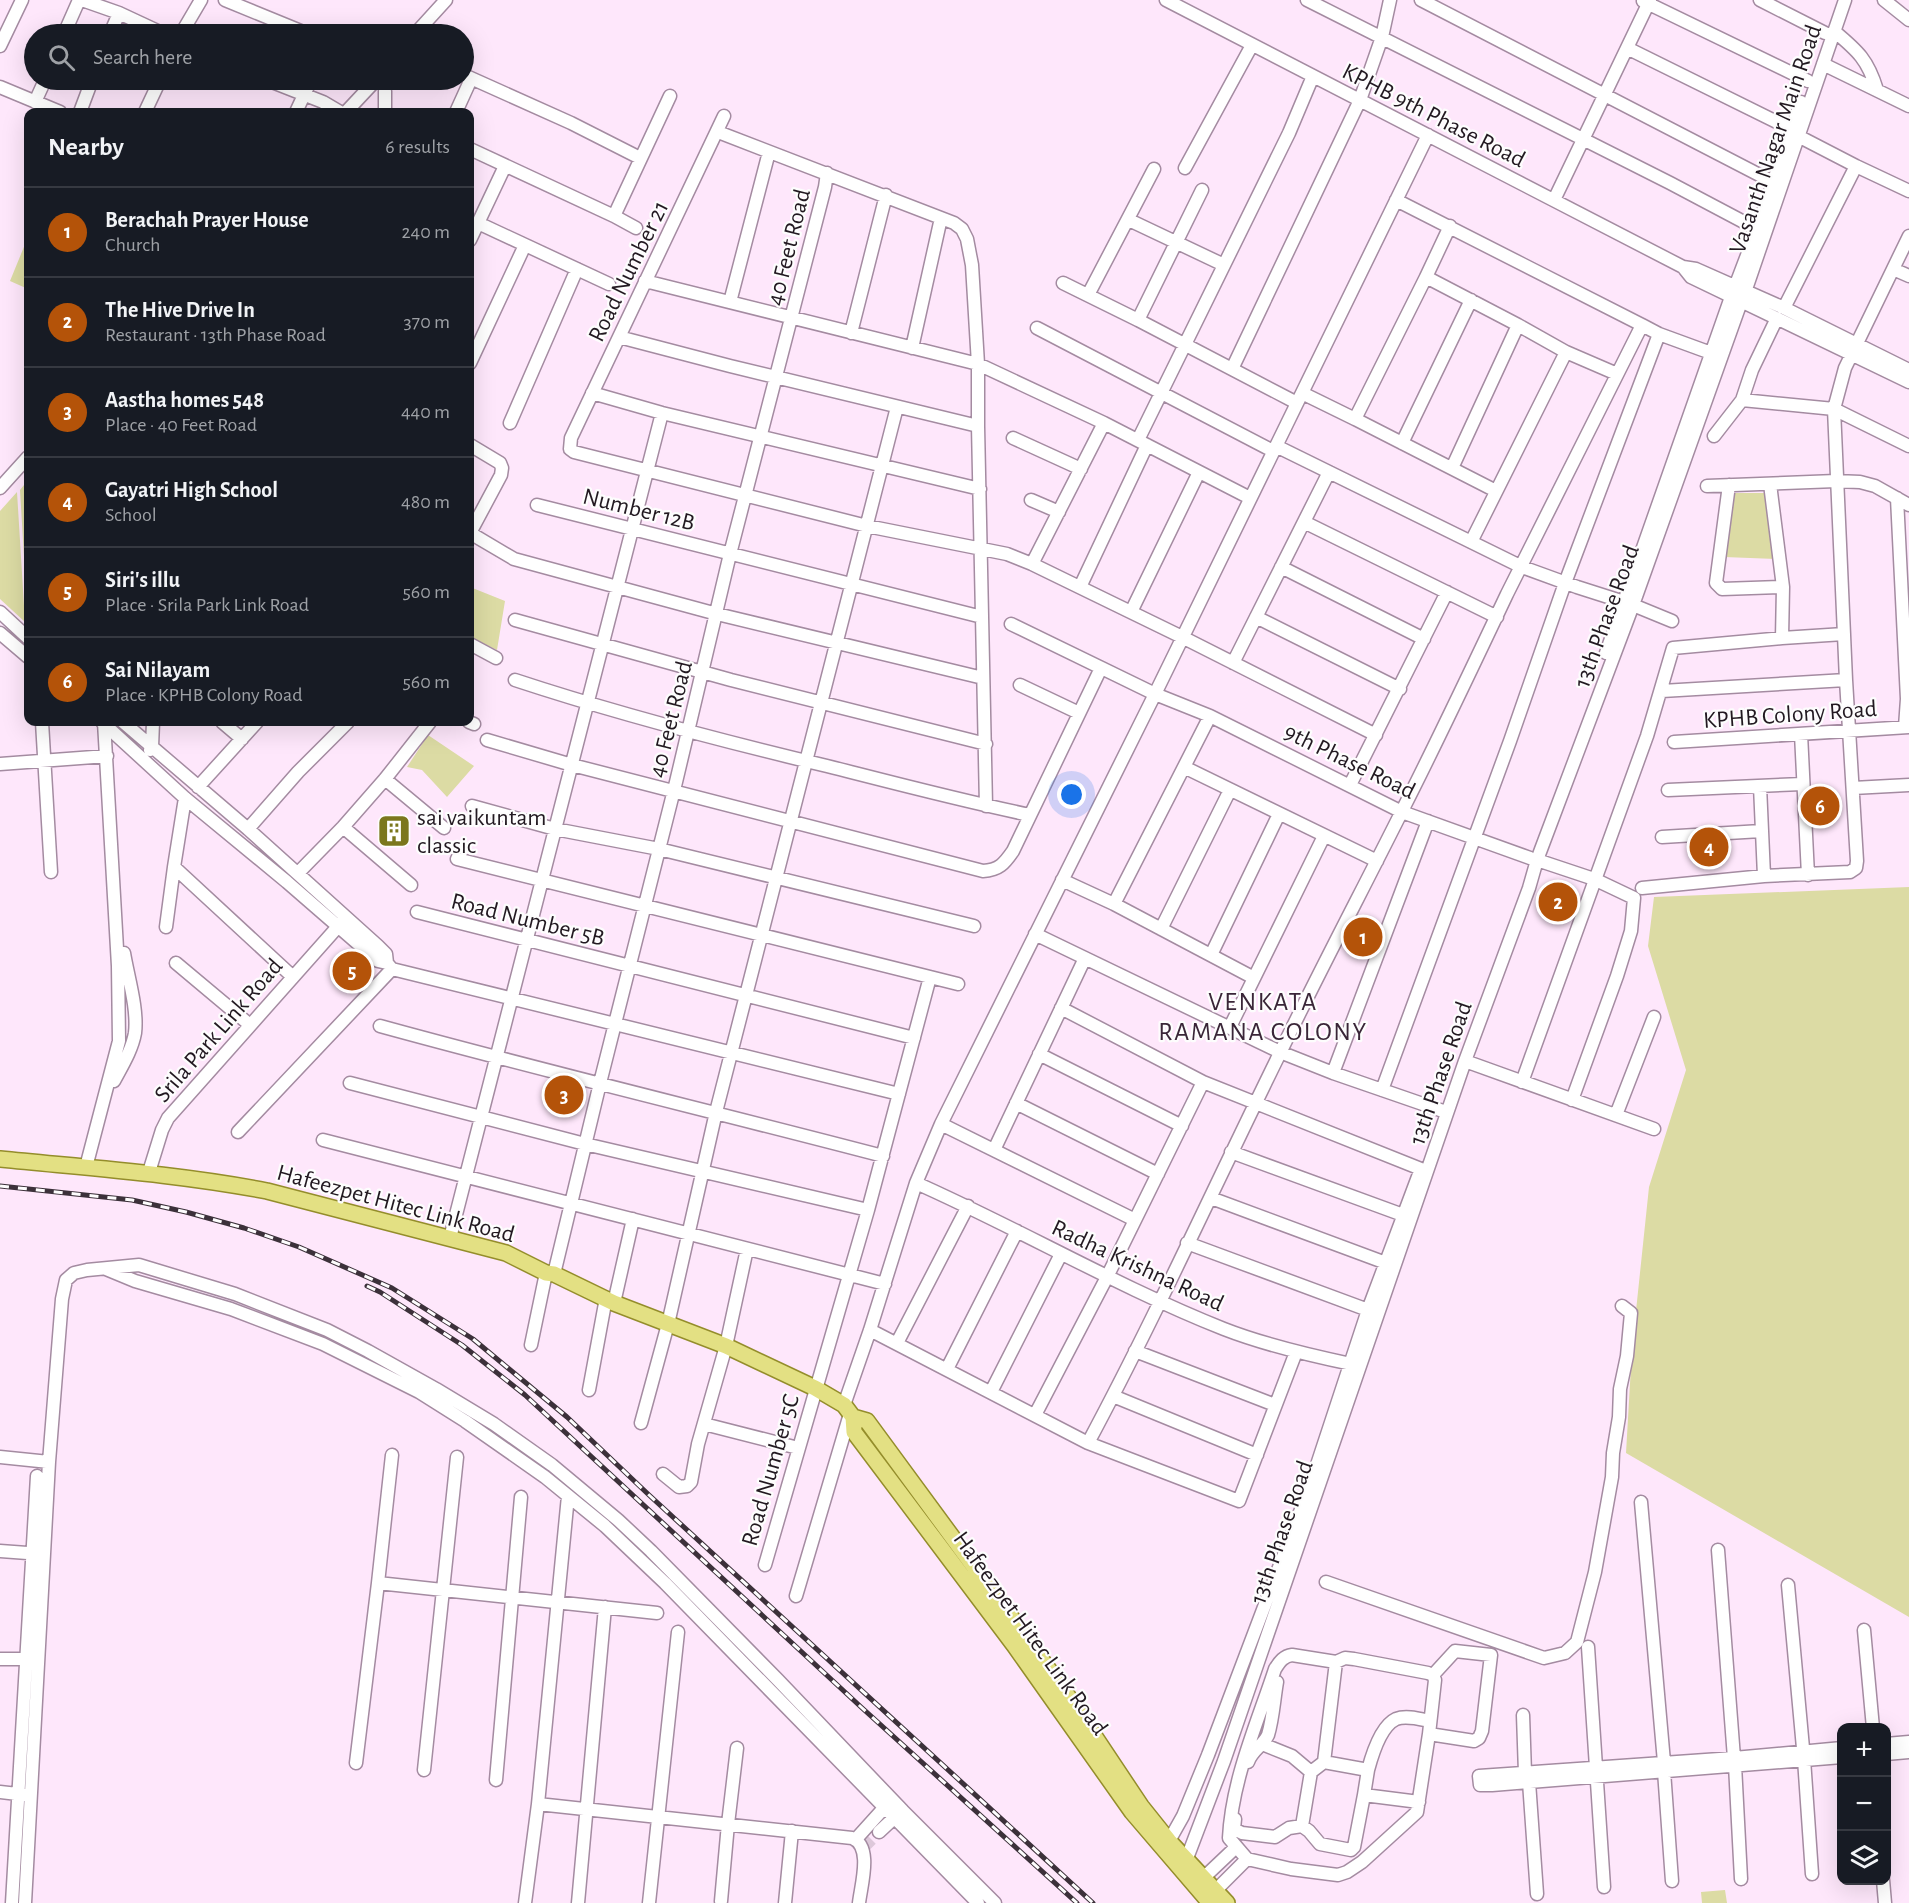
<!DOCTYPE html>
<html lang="en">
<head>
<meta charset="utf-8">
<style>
	:root { --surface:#171b24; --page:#20242c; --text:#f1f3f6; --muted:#9ea1a6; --line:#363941; --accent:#b45309 }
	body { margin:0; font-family:"Alegreya Sans",sans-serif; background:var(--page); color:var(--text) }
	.controls { position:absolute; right:18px; bottom:18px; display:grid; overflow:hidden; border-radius:12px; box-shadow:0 6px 24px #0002 }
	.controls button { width:54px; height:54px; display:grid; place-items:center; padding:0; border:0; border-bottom:2px solid var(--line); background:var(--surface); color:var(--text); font:30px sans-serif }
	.you { position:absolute; left:1072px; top:795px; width:21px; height:21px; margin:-15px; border:4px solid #fff; border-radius:50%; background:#1a73e8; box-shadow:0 0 0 9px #1a73e833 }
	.badge { display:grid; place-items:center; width:39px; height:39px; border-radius:50%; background:var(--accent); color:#fff; font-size:20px; font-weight:700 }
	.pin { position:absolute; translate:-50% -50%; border:3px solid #fff; box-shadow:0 2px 6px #0006 }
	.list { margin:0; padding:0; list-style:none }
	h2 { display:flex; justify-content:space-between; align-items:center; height:78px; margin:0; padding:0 24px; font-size:26px }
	h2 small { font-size:20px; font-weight:400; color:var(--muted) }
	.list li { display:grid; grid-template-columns:39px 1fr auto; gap:18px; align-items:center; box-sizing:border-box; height:90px; padding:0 24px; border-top:2px solid var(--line) }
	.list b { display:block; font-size:22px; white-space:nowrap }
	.list p { margin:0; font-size:20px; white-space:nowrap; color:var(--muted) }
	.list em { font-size:20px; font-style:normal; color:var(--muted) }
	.icon { flex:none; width:33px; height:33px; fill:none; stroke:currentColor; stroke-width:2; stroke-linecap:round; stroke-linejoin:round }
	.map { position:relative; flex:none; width:1909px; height:1903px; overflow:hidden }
	.search { position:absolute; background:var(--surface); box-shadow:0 6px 24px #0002; left:24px; top:24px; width:450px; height:66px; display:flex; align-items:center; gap:15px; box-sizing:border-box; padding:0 21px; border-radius:33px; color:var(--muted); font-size:22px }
	.panel { position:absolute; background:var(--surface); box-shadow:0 6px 24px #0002; left:24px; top:108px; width:450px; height:618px; border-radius:12px }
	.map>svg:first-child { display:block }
</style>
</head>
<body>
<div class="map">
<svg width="1909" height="1903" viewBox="0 0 1909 1903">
	<rect width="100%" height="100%" fill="#fee7fb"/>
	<!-- green -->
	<path fill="#dcdba4" d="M28,237V289L10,281Z
		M28,480V624L20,490Z
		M17,492L25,622L0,599V511Z
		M1733,493H1767L1776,559L1724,557Z
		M470,587L505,601L497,650L470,637Z
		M428,735L474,766L447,797L422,770L407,767Z
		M1909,887V1617L1626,1453L1632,1349L1649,1187L1686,1070L1648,946L1654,897Z
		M1725,1890L1727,1903H1702L1701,1892Z"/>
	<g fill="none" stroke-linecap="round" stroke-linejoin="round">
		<!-- minor-tunnel -->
		<path stroke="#ddc8da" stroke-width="12" stroke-dasharray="12 6" stroke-linecap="butt" d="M863,1848L879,1832"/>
		<!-- minor casing -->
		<g stroke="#a48ba1" stroke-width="15">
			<path id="minor" d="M82,0L119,13L164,34
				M225,0L308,34
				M1166,0L1683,267L1696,269L1784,308L1909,370
				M1307,0L1670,183L1757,229
				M1421,0L1773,182
				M1760,0L1825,33
				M1884,0L1909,20
				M1643,1L1808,81
				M1834,31C1858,51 1868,60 1877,90
				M64,34L79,0
				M110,34L119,13
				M181,34L201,0
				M415,34L446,0
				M0,46L22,0
				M1627,48L1791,129L1798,136L1856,166L1784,308
				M1823,64L1909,106
				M464,75L571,123L640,158
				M267,80L323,102L340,112
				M0,87L60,112
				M385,91V112
				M35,102L45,80
				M80,112L92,80
				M145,112L160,80
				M296,112L311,80
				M346,112L376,80
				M456,112L471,79
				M724,116L571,438L570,449L574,452L867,526L1007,554L1032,564
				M718,132L954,223L962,229L967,239L972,265L978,364V426L986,806
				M470,149L614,216L670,96
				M1856,166L1909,191
				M1185,168L1252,45
				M1396,200L1642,325
				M1554,200L1650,0
				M614,216L636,228
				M1129,220L1224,265
				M478,223L609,284
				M1909,236L1893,269L1909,276
				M470,240L505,166
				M1683,267L1691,277L1909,382
				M1426,277L1450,226
				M645,281L978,364L1104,423L1250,498
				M1063,283L1138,320L1297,403
				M1735,287L1757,229L1801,102
				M1745,292L1845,0
				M1088,295L1154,169
				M730,302L769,152
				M1138,320L1202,190
				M1037,328L1273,451
				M851,333L886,195
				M619,337L730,366L978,426
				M912,348L941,218
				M470,363L525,245
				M1232,369L1360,100L1382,37L1390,0
				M592,393L662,413L980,489
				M1302,393L1355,419
				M1742,400L1834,409L1845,368L1893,269
				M510,423L577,269
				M1104,423L1032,564L1182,637L1376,735
				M1714,436L1742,400L1752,370L1777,318
				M1013,438L1081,469
				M1138,440L1289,133L1313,76
				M1402,443L1471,300
				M470,445L500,463L502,468L501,475L470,533L514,559L717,614L983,678
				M1276,446L1522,567L1577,587L1624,602
				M1452,468L1518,325
				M1770,484L1783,587
				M1729,485L1716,583L1722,589L1783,587L1782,638
				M1707,486L1836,481L1860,482L1875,486L1909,505
				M0,488L28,457
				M1496,491L1355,419L1426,277L1518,325L1566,352
				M1897,498L1907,699L1905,727
				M1031,500L1059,512
				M537,505L982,617
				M1304,522L1497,617
				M1471,542L1566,352L1617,374
				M1281,567L1424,639
				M1080,587L1147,445
				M1633,605L1672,621
				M0,612L28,638
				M1131,612L1199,472
				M1256,617L1400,689
				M515,620L731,680L986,744
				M1011,624L1155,694L1210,716L1402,812L1530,858
				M0,633L28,657
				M470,644L496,658
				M1606,653L1731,297
				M1233,663L1329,472
				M515,680C618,714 722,741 827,766C894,783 962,801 1030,815
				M1020,685L1079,713
				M1662,691L1846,680
				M42,722L51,872
				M102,722L185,798L287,882L378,961L387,963L386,954L378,946L248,829L123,722
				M222,722L242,739
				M469,722L474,724
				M1801,734L1808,875
				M487,740L572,765L983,871C999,870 1004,864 1013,851L1101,668
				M1674,742L1909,727
				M150,750L152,747L153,722
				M0,764L107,756
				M1184,767L1377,861
				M385,779L444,828
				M1350,785L1447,592
				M1760,786L1764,876
				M198,787L257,722
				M1853,788L1909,785
				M1668,790L1802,784
				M472,806L555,829L659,849L974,926
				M343,827L411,885
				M248,829L298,772L348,722
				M1662,837L1761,831
				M457,859L958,984
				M1537,860L1594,879L1634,898L1631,931L1617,976L1572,1100
				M174,867L185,798
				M298,873L343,827L385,779L430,722
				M1062,880L1114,904L1254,978
				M1642,888L1764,876L1850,872L1856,868L1857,861L1846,680L1834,409L1909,446
				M1114,904L1210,716
				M417,912L914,1038
				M166,927L174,867L293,977
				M1161,929L1230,790
				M1035,934L1280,1052L1333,1073L1443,1111
				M1211,955L1279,814
				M176,963L250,1025
				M387,963L392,969L899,1094
				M1061,1008L1203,1082
				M380,1026C547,1072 715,1112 883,1156
				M1230,1027L1324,836
				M1039,1054L1182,1126
				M1465,1061L1654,1129
				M1333,1073L1428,821
				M114,1081C122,1066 132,1050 135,1033C138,1009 128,977 124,953
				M1522,1082L1647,736L1673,648L1782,638L1844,634
				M350,1083L585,1144L868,1210
				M1382,1090L1510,741L1565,583L1659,334
				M1016,1103L1158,1174
				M1616,1115L1654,1017
				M941,1124L1135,1220
				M238,1132L392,969
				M323,1140L885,1284
				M994,1150L1085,958
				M1231,1152L1403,1215
				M86,1167L119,1041L118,966L104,722
				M149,1172L162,1130L168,1118L342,922
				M916,1183C1020,1229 1118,1287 1224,1329C1265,1345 1308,1355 1351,1364
				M1211,1198L1386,1263
				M450,1238L662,413
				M1187,1243L1368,1310
				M106,1269L135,1281L231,1309L323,1344L419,1392L465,1421L545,1477L605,1526L665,1583L978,1903
				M554,1274L601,1079L676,782L730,554L825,187L827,173
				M614,1303L633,1219
				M870,1330L1088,1443L1239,1501L1296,1352
				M897,1343L968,1206
				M531,1345L546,1273
				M1135,1351L1275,1405
				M947,1369L1017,1231
				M589,1390L606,1298
				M991,1392L1061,1254
				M1113,1396L1257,1455
				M844,1405L870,1330L916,1183L941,1124L1155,694L1428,135
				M1035,1415L1107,1277L1203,1082L1421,1169
				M641,1423L668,1324L716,1112L897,407
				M704,1424L798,1448
				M1088,1443C1156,1316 1215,1185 1279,1055C1319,972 1362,891 1403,809C1439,738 1473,666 1507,594C1552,504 1597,415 1642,325L1659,334L1711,353
				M392,1455L378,1583L657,1613
				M0,1457L49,1462
				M663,1474L679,1487L687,1486L691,1482L698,1444L726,1346L747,1249
				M568,1496L538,1804L852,1838C873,1846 861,1885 859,1903
				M1641,1502L1664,1762
				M1718,1550L1734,1758
				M0,1551L41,1554
				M765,1565L868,1210L930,977
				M1326,1582L1544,1658L1565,1653L1577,1642L1595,1572L1612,1477L1613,1453L1619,1417L1620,1389L1627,1356L1631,1313L1622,1306
				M1788,1585L1804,1759L1812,1874
				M796,1596L850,1414
				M1864,1630L1873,1728
				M1588,1647L1604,1887
				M1292,1655L1336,1662L1345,1658L1354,1659L1428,1673L1433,1675L1435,1680L1429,1734L1417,1812L1362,1862L1347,1872L1338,1875L1291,1869L1247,1859L1229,1838C1232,1779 1257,1724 1275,1669C1280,1661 1284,1656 1292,1655Z
				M0,1659H26
				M1523,1715L1525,1773
				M1429,1734L1474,1741L1479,1738L1482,1731L1491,1655L1455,1651L1433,1675
				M1262,1744L1292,1756L1311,1772
				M1886,1744L1909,1742
				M1842,1748L1734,1758L1479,1776L1480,1785H1492L1842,1757
				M1886,1754L1909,1752
				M1248,1762C1252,1750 1263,1746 1268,1735C1273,1719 1274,1699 1277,1682
				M1324,1762L1368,1770L1364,1795L1419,1802
				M356,1763L378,1583
				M1735,1765L1741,1879
				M424,1770L457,1457
				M1368,1770C1372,1755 1381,1726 1396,1719C1406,1715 1420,1719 1430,1721
				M1664,1771L1672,1881
				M496,1780L521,1497
				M1529,1782L1537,1894
				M0,1792L26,1795
				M1235,1819L1234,1829L1242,1833L1275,1837L1289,1828L1302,1826L1309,1831L1320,1844L1351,1850L1354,1847L1364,1795
				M1302,1826L1311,1772L1324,1762L1336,1662
				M879,1832L894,1818
				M856,1839L884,1808
				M1165,1848L1183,1816L1208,1755L1311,1483L1368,1310L1419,1174
				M1184,1866L1224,1761L1465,1061L1529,888L1537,860L1633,605L1741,302
				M1883,1880L1885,1903
				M1198,1883L1235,1848
				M1209,1897L1247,1859
				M721,1901L728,1824L737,1748
				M12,1903L37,1476
				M25,1903L49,1462L62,1299L66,1280L74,1273L87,1270L139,1265L235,1294L327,1330L368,1351L436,1389L494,1424L552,1465L618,1520L651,1551L778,1680L903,1811L995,1903
				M525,1903L538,1804
				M578,1903L605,1607
				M649,1903L678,1632
				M785,1903L792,1831"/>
		</g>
		<!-- major casing -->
		<g stroke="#948d2b" stroke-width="18">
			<path id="major" d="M0,1159C89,1168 179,1174 267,1191L506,1253L546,1273L554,1274L614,1303L726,1346L815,1388L844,1405L853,1417L854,1432L1014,1645L1132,1812L1210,1903
				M853,1417L867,1421L1011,1617L1067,1695L1141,1806L1169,1841L1227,1903"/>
		</g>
		<!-- minor -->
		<use href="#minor" stroke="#fff" stroke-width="12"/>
		<!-- major -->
		<use href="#major" stroke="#e3e083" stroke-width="15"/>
		<!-- rail casing -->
		<g stroke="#3c313a" stroke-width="5">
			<path id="rail" d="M0,1186L132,1200L186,1212L244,1228L299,1247L392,1288L473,1339L567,1417L649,1495L1093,1903
				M367,1286L380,1292L462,1345L525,1395L861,1707L1077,1903"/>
		</g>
		<!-- rail -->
		<use href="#rail" stroke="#fdfdfd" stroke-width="3" stroke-dasharray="9" stroke-linecap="butt"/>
	</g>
	<!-- icons -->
	<defs>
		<g id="building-square" transform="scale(1.725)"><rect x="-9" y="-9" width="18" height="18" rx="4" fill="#7b771d" stroke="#fdfdfd"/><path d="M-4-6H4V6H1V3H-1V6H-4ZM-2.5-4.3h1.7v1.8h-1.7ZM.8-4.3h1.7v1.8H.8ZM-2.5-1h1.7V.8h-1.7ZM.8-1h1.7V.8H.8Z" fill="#fff"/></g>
	</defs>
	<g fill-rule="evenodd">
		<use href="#building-square" x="394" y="831"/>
	</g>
	<g text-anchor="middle" stroke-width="4.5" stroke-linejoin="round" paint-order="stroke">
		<!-- street labels -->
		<g font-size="24" fill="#221921" stroke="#fdfdfd">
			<text transform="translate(1434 115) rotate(27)" y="8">KPHB 9th Phase Road</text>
			<text transform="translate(1775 139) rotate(-71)" y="8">Vasanth Nagar Main Road</text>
			<text transform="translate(788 247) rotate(-76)" y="8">40 Feet Road</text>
			<text transform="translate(628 271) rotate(-64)" y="8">Road Number 21</text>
			<text transform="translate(639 509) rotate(14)" y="8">Number 12B</text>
			<text transform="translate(1606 616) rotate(-70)" y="8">13th Phase Road</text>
			<text transform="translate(1790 714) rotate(-4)" y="8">KPHB Colony Road</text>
			<text transform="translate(670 719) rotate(-76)" y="8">40 Feet Road</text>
			<text transform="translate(1350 761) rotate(26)" y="8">9th Phase Road</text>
			<text transform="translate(528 919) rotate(14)" y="8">Road Number 5B</text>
			<text transform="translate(218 1030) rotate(-49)" y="8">Srila Park Link Road</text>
			<text transform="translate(1440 1073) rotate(-71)" y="8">13th Phase Road</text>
			<text transform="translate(396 1203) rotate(15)" y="8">Hafeezpet Hitec Link Road</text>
			<text transform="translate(1138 1265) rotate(25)" y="8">Radha Krishna Road</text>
			<text transform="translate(770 1470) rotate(-74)" y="8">Road Number 5C</text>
			<text transform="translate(1281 1532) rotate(-71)" y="8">13th Phase Road</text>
			<text transform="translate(1031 1633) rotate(54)" y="8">Hafeezpet Hitec Link Road</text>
		</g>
		<!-- poi labels -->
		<g font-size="24" fill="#221921" stroke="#fdfdfd" text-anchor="start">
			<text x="417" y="825">sai vaikuntam<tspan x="417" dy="28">classic</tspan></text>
		</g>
		<!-- neighbourhood labels -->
		<g font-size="26" letter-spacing="1.5" fill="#3a2638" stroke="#fdfdfd">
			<text x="1263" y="1010">VENKATA<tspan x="1263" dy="30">RAMANA COLONY</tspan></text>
		</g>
	</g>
</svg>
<div class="controls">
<button>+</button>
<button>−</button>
<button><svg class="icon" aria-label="layers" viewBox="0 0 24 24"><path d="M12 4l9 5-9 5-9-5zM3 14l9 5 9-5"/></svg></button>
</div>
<div class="you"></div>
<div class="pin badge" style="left:1363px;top:937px">1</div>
<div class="pin badge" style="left:1558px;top:902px">2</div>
<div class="pin badge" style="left:564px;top:1095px">3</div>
<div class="pin badge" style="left:1709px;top:847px">4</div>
<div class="pin badge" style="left:352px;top:971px">5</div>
<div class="pin badge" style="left:1820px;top:806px">6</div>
<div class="search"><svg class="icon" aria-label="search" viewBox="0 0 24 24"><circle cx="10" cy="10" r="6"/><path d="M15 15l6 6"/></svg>Search here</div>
<section class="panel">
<h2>Nearby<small>6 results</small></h2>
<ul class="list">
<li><span class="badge">1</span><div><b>Berachah Prayer House</b><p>Church</p></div><em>240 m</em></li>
<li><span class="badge">2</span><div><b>The Hive Drive In</b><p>Restaurant · 13th Phase Road</p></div><em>370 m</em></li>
<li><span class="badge">3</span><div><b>Aastha homes 548</b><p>Place · 40 Feet Road</p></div><em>440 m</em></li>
<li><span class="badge">4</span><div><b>Gayatri High School</b><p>School</p></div><em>480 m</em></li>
<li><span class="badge">5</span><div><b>Siri's illu</b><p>Place · Srila Park Link Road</p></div><em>560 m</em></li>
<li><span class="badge">6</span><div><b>Sai Nilayam</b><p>Place · KPHB Colony Road</p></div><em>560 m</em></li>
</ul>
</section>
</div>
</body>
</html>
